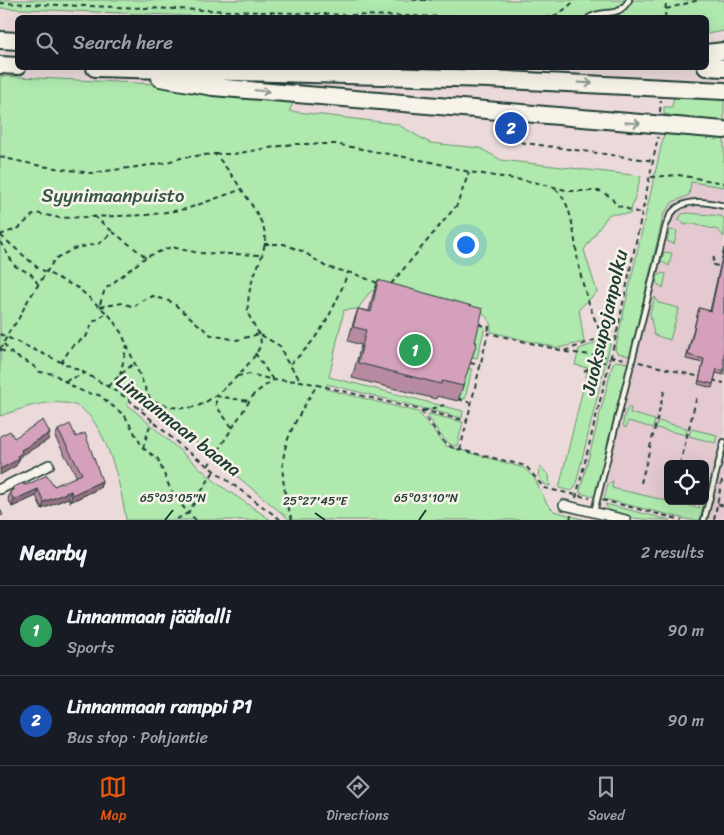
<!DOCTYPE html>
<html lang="en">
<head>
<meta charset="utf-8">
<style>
	:root { --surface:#171b24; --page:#20242c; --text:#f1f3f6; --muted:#9ea1a6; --line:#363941; --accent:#ea580c }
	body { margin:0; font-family:Sriracha,sans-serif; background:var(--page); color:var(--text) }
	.controls { position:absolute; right:15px; bottom:15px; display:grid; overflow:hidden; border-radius:8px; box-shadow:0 5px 20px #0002 }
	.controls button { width:45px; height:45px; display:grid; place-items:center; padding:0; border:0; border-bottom:1px solid var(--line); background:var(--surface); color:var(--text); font:25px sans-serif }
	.you { position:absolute; left:465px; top:244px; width:18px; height:18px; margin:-12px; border:4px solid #fff; border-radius:50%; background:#1a73e8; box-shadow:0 0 0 8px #1a73e833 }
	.badge { display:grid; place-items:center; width:32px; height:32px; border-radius:50%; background:var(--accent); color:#fff; font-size:16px; font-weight:700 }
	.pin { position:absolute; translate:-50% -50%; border:2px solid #fff; box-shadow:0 1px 5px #0006 }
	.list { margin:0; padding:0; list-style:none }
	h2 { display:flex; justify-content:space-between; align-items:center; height:65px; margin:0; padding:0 20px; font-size:21px }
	h2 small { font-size:16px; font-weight:400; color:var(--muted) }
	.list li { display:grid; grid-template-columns:32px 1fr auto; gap:15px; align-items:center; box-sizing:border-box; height:90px; padding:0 20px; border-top:1px solid var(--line) }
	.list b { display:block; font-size:19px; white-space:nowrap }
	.list p { margin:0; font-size:16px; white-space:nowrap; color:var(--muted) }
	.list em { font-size:16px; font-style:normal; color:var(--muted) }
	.icon { flex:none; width:28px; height:28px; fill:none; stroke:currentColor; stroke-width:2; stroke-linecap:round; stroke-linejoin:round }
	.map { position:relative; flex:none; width:724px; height:520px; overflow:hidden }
	.search { position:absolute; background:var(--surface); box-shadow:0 5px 20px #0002; left:15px; right:15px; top:15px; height:55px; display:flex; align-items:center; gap:12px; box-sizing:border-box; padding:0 18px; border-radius:8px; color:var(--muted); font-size:19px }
	.sheet { height:245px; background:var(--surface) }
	nav { display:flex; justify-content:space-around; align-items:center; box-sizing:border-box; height:70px; border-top:1px solid var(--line); background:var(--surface); font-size:14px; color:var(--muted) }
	nav a { display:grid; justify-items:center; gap:2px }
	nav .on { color:var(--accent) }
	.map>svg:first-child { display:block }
</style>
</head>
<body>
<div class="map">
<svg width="724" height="520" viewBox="0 0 724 520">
	<rect width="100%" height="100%" fill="#ecdada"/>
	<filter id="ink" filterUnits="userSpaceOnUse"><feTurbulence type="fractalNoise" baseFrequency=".02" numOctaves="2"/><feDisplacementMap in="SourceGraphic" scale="10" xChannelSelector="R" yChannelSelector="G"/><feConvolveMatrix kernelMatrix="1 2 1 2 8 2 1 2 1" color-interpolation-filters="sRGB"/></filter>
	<g filter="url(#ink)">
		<!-- built -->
		<path fill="#e5c9d1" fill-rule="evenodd" d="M665,179L724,186V520H705L587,491ZM668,464H705V501H668Z"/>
		<!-- green -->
		<path fill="#afe9ae" stroke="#679371" d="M0,0H724V31L707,34L706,18H239L0,8Z
			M0,76L213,87L297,96L289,111L397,124L430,143L480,148L501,160L641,176L630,214H609L584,250L597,292L579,309L584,342L558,348L491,332C492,323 487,317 481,311L376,289L369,293L358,309L344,310L329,377L463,411L462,418L327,384L326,389L418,412L446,446L524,468L535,479L547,504L554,511L586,520H290L134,391L127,404L218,484L271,520H126C122,491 105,411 71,404C45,399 24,408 0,416Z
			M674,96L724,99V123L670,120V115L664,114V107H672Z
			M668,130L724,138V187L691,182L689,195L673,202L664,213L630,356L617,353L615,350L663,138L664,134H668Z
			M688,213L721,216L724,218V237L718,230L689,223L688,225L683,224L684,222L678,220L682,214Z
			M670,230L677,231L674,244L667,241Z
			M664,252L672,253L669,266L661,261Z
			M662,273L666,274L663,288L656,283L658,276Z
			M655,297L658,303L679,308L670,340L654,335L650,313Z
			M477,325L485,327L477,358L469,356Z
			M612,337L575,488L571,491L559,488L588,368L575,365L579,349Z
			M616,361L628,363L595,497L580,493V491L613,363Z
			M466,368L472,369L465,399L459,398Z
			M629,407H631L630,413L655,420L653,428L628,421L626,428L624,427C622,422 625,411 629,407Z
			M429,414L463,422L457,446C444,446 434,424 427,415Z
			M658,421L687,428L686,435L656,428Z
			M691,429L717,435L715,443L689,436Z
			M540,467L549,475L550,486L544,484L538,475Z
			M613,481L612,488L699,508L701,502L703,506L700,520H690L604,499L608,484Z
			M605,504L670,520C655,520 611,520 605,504Z"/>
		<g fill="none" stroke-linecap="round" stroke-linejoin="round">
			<!-- service casing -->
			<g stroke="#1f3d34" stroke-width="8">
				<path id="service" d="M589,18C605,8 617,20 629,0
					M594,512L666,225C668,222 669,217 671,214C683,197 708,202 724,206
					M704,520L724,442"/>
			</g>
			<!-- minor casing -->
			<g stroke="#1f3d34" stroke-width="12">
				<path id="minor" d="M0,489L49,465
					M564,505L626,520"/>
			</g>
			<!-- motorway casing -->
			<g stroke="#1f3d34" stroke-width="20">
				<path id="motorway" d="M0,40L18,41
					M706,53L724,51
					M0,65L18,66
					M706,67L724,68
					M95,68L489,79L724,91
					M160,78L213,87L724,130"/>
			</g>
			<!-- path -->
			<path stroke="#1f3d34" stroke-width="2" stroke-dasharray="5 4" stroke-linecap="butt" d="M412,0H431
				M0,3L350,15L508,18
				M666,9L699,0
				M545,18L559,14L576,0
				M665,18L666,0
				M660,112L661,100
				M502,128L504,136L511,141L654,161
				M215,154H233L292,144H335L436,163L469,172L534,182L569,191H600L611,197L616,205L642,214
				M0,157L41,166L91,173L159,164L185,157L215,154C227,167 257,210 263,226C271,247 254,269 250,289C249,295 247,305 248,311C250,324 264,334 260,346C254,363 212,404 194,407C178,410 165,406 150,399L122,334L110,316L78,288L38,268L0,235
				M651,177L678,175L724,183
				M555,189C575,203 574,248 580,272C585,294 593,317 603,338
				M94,216L113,232
				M0,235L19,228L35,213L60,218L147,215L186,209L240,190
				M0,242L15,266L31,274L38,284
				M264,244H284L304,252L326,267L355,274L380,284
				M146,257L105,289L99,307L123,303L134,307L141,301L153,296L172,302L211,335L237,340L259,334L280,346L286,360L301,381
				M714,257L712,265L719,266
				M391,284L457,205L469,172
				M479,324L489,327L488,333
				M0,334L85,373L127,398L182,447L281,520
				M4,344L13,355L31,364L40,372L54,374L75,388L87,393L99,395L125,416L143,448L158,459L171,491L188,513L175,520
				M0,350L11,328L17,322L27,302L55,259L73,249L100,243L113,232L146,257L171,247L199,253L262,255
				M0,350L10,353
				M565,352L627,359
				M255,353L273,380
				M639,362L700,377
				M61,363L72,346L86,337L93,322L107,313
				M470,363L480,365
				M290,364C320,339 335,308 348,272
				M584,371L610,359
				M120,375L127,345
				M237,376L250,374L273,380
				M712,380L724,383
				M65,381L84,374
				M108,386L134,363
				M458,399L471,403
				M142,409L150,399
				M421,411L444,442L453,448L526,466L544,488L590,498
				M423,411L444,405
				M232,427L216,406V396L249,401
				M143,448L152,419
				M460,450L467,421
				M680,464L697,396
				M208,466L254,394L273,380L301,381L467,421L488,333L564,351L617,332
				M641,483L665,388
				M576,498L617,332L658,137
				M602,500L682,520
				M718,504L724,506
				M196,520L188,513L214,471
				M292,520C273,457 284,439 317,385
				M570,520L571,515
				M714,520L722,480"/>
			<!-- service -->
			<use href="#service" stroke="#f7f3e8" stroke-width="4.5"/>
			<!-- minor -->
			<use href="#minor" stroke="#f7f3e8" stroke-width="9"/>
			<!-- motorway -->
			<use href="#motorway" stroke="#f7f3e8" stroke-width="16"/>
		</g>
		<!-- wall -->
		<path fill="#b68aa1" stroke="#1f3d34" d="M724,248V375L716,373L712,388L698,384L703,363L686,359L699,308L710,311Z
			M378,280L463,386L458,401L437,396L436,399L352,378L361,345L348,341L353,323L358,309L369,311L373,295Z
			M58,430L76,437L102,481L100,488L70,502L68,498L42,509L36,496L12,507L8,499L10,492L12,491L13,487L24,485L54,486L77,477L55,437Z"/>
		<!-- shaded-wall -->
		<path fill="#947083" stroke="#1f3d34" d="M50,433L48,440L21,456L16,466L0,475V469L17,456L21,450Z
			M102,481L100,488L70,502L72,495Z
			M38,489L36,496L12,507L14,500Z
			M71,491L68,498L42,509L44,502Z"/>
		<!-- building -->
		<path fill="#d4a0bb" stroke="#1f3d34" d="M724,250V371L717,369L713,384L699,381L704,359L688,355L699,308L711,311Z
			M378,280L483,309L475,342H477L463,386L442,381L441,384L358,363L366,330L353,327L358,309L371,312Z
			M43,420L50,433L21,450L22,453L17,456L19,459L0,469V436L10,431L14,438Z
			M70,424L76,437L85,433L102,481L72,495L71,491L44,502L38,489L14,500L10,492L14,490L13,487L23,483L24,485L29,484L47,475L54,486L82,474L58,430Z
			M0,509L3,515L0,516Z"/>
		<!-- one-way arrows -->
		<defs><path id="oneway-shaft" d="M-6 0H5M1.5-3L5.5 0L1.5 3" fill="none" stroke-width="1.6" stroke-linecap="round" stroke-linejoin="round" transform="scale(1.25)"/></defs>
		<g stroke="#8b988e">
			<use href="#oneway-shaft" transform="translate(585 83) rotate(3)"/>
			<use href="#oneway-shaft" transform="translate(262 91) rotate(5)"/>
			<use href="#oneway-shaft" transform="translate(633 123) rotate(5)"/>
		</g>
	</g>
	<!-- ticks -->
	<path fill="none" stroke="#1f3d34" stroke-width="2" d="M315,513L325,520M165,520L173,510M419,520L426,510"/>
	<g text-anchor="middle" stroke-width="5" stroke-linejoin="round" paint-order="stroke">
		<!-- park labels -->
		<g font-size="19" fill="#355746" stroke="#f7f3e8">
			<text x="113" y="202">Syynimaanpuisto</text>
		</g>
		<!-- street labels -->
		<g font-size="19" fill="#1f3d34" stroke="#f7f3e8">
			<text transform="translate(604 322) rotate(-77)" y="7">Juoksupojanpolku</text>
			<text transform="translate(179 425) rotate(38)" y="7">Linnanmaan baana</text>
		</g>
	</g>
	<g font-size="12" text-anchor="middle" fill="#1f3d34" stroke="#f7f3e8" stroke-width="5" stroke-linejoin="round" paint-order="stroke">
		<text x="173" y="502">65°03'05"N</text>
		<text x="426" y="502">65°03'10"N</text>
		<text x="315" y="505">25°27'45"E</text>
	</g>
</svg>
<div class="controls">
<button><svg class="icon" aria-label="locate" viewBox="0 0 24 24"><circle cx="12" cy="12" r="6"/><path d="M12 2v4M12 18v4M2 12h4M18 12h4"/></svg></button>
</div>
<div class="you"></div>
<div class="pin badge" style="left:415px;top:350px;background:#2e9e5b">1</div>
<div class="pin badge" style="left:511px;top:128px;background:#1a4fb4">2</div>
<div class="search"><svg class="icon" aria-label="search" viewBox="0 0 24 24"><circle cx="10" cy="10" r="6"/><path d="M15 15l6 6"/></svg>Search here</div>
</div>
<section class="sheet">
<h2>Nearby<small>2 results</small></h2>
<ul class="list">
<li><span class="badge" style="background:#2e9e5b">1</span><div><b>Linnanmaan jäähalli</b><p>Sports</p></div><em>90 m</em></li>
<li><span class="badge" style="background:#1a4fb4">2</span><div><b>Linnanmaan ramppi P1</b><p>Bus stop · Pohjantie</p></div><em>90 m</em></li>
</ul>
</section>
<nav>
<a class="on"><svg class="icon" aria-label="map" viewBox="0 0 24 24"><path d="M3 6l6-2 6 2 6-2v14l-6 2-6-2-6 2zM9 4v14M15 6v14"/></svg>Map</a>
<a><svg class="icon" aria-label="directions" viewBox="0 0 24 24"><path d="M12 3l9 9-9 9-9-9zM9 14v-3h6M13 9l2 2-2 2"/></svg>Directions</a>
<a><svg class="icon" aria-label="saved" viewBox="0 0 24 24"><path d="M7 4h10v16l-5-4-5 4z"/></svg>Saved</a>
</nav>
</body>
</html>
